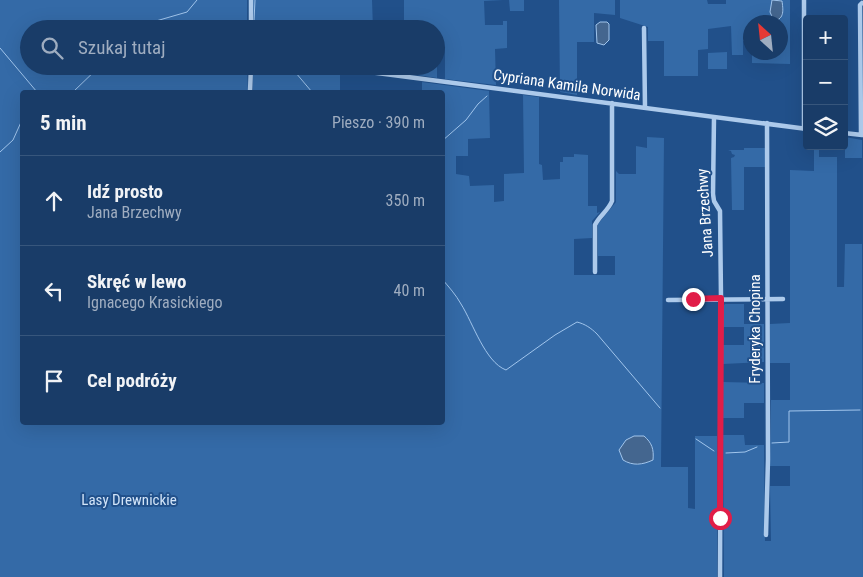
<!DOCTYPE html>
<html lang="pl">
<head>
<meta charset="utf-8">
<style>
	:root { --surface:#193c68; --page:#22436e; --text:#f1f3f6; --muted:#9fadc0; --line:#37567c }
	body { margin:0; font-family:"Roboto Condensed",sans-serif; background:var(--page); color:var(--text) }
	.controls { position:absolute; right:15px; top:15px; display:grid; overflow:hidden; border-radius:5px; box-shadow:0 5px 20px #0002 }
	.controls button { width:45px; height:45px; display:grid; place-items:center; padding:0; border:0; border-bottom:1px solid var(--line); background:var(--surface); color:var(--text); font:25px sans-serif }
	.compass { position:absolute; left:743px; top:15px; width:45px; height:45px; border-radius:50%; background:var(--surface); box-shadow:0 5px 20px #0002; rotate:333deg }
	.stop { position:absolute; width:15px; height:15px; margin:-11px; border:4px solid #e11d48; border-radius:50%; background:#fff }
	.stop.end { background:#e11d48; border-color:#fff; box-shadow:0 1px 5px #0008 }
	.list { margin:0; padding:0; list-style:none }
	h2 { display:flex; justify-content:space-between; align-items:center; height:65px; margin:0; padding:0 20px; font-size:21px }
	h2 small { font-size:16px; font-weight:400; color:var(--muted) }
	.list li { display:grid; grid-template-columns:32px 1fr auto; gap:15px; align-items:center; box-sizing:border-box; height:90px; padding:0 20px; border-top:1px solid var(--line) }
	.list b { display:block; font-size:19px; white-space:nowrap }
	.list p { margin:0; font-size:16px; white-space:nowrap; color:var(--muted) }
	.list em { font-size:16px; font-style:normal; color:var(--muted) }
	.icon { flex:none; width:28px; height:28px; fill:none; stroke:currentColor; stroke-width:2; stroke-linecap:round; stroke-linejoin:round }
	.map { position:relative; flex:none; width:863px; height:577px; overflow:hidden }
	.search { position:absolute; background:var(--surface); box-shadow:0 5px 20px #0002; left:20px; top:20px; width:425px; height:55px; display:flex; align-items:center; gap:12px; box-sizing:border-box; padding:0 18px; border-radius:28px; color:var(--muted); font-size:19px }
	.panel { position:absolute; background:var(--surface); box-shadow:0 5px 20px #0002; left:20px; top:90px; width:425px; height:335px; border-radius:5px }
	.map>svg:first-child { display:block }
</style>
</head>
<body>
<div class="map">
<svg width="863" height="577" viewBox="0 0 863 577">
	<rect width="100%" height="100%" fill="#21508a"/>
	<!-- green -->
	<path fill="#346aa7" d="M0,0H247V29H29V66H247L248,92H22V422H442V92H422V82L489,91L490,138L468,139V156H456V174L469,176L470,186L494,185V202L504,201V174L524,173L523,95L539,97V164L542,165L543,180L560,179V162H563V157H574V154L588,155V206H597V213L600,212L592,221V238L574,239V275H615V256H598V224L616,202V171L619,174H636V146L647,148V137L664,138L661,467H688V508L695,509V436H717V577H0Z
		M253,0H372L373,29H254Z
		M404,0H503L484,1L485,25H503V21H507V48L495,49L496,85L445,79V48H437V78L404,73V66H436V29H404Z
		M509,0H524V11H510Z
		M559,0H615V15L594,13V42H577V95L560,92Z
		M620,0H707L708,4H726V0H772L771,15L775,21L781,18V0H790V64L752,63V53L780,52V22H750V41H743V55H732L731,26L708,29V49L698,50V76H664V41H648V27L620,18Z
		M727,52V69H708V53Z
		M253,66H300L340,72V92H253Z
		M845,137L862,140V158H845Z
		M814,146H819V157H837V287H844L845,244H862L863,577H724L723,435H744L745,445H764L765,541H771L770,486H790V466H770L771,400H790V363H770V324L790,323V170L814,171Z
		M744,148H765V167H744V210H732L731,158L734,157L735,155L732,154L731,151L728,150H744Z
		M725,304H744V324H764V362L723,364V345H744V327H723V306Z
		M723,382L764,383V403H744V418H723Z"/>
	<!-- water -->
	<path fill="#44668f" stroke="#a1c5ec" d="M772,0L782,1C783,9 785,19 774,21L770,12Z
		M600,22H607L609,24V40L604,45L597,43L596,25Z
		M634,436H644C652,443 654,449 653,460C642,465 633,466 623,460L619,450L626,440Z"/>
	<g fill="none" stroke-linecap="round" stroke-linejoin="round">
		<!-- stream -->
		<path stroke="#a1c5ec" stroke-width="1" d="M255,0L254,21L262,29
			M142,29L156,21L187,12L197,0
			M0,48L37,92
			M290,66L312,92
			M73,92L100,66
			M442,141L466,120L478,104L487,96
			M0,152L13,140L22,120
			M442,279C449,287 456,295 461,304C473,323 485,362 506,370L555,335L577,322C585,324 591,328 597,334L660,408
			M696,439L714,451
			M772,443L789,442V411L860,410
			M726,453L745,452L757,447"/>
		<!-- minor -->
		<path stroke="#adcaeb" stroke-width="4.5" d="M251,0V29
			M644,28L645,108
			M323,66L807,129
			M250,92L251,66
			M714,117L713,194L714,201L720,211L721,298L720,577
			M804,129V0
			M844,133L862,135
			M861,135L860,5L862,3
			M595,272V225C599,216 608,211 612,201V103
			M668,300L783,299
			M766,535L768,459L767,123"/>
	</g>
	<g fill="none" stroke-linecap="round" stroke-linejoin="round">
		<!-- route -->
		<path stroke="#e11d48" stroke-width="6" d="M693,299L721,298L720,518"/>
	</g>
	<g text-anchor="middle" stroke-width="4" stroke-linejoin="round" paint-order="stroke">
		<!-- street labels -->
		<g font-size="15" fill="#fff" stroke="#21508a">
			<text transform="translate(567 85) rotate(8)" y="5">Cypriana Kamila Norwida</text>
			<text transform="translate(705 213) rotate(-94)" y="5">Jana Brzechwy</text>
			<text transform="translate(755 329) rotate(-90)" y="5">Fryderyka Chopina</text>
		</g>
		<!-- park labels -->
		<g font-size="15" fill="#d2e4f8" stroke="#21508a">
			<text x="129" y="505">Lasy Drewnickie</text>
		</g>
	</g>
</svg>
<div class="controls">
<button>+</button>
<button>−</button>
<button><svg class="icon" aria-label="layers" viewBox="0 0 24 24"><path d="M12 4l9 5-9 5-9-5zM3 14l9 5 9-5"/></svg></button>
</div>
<svg class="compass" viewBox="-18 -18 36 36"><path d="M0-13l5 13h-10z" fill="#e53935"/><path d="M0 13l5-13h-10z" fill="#9fadc0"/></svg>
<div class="stop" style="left:720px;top:518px"></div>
<div class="stop end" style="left:693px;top:299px"></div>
<div class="search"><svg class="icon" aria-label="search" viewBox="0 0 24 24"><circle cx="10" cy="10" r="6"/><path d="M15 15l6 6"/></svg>Szukaj tutaj</div>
<section class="panel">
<h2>5 min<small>Pieszo · 390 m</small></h2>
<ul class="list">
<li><svg class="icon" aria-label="ahead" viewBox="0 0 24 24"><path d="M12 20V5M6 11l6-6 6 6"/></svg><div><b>Idź prosto</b><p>Jana Brzechwy</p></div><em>350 m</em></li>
<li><svg class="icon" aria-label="left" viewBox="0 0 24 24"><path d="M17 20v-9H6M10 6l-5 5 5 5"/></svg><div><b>Skręć w lewo</b><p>Ignacego Krasickiego</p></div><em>40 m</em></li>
<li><svg class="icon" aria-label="arrive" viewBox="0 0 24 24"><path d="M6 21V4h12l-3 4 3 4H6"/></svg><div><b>Cel podróży</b></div></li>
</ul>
</section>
</div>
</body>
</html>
